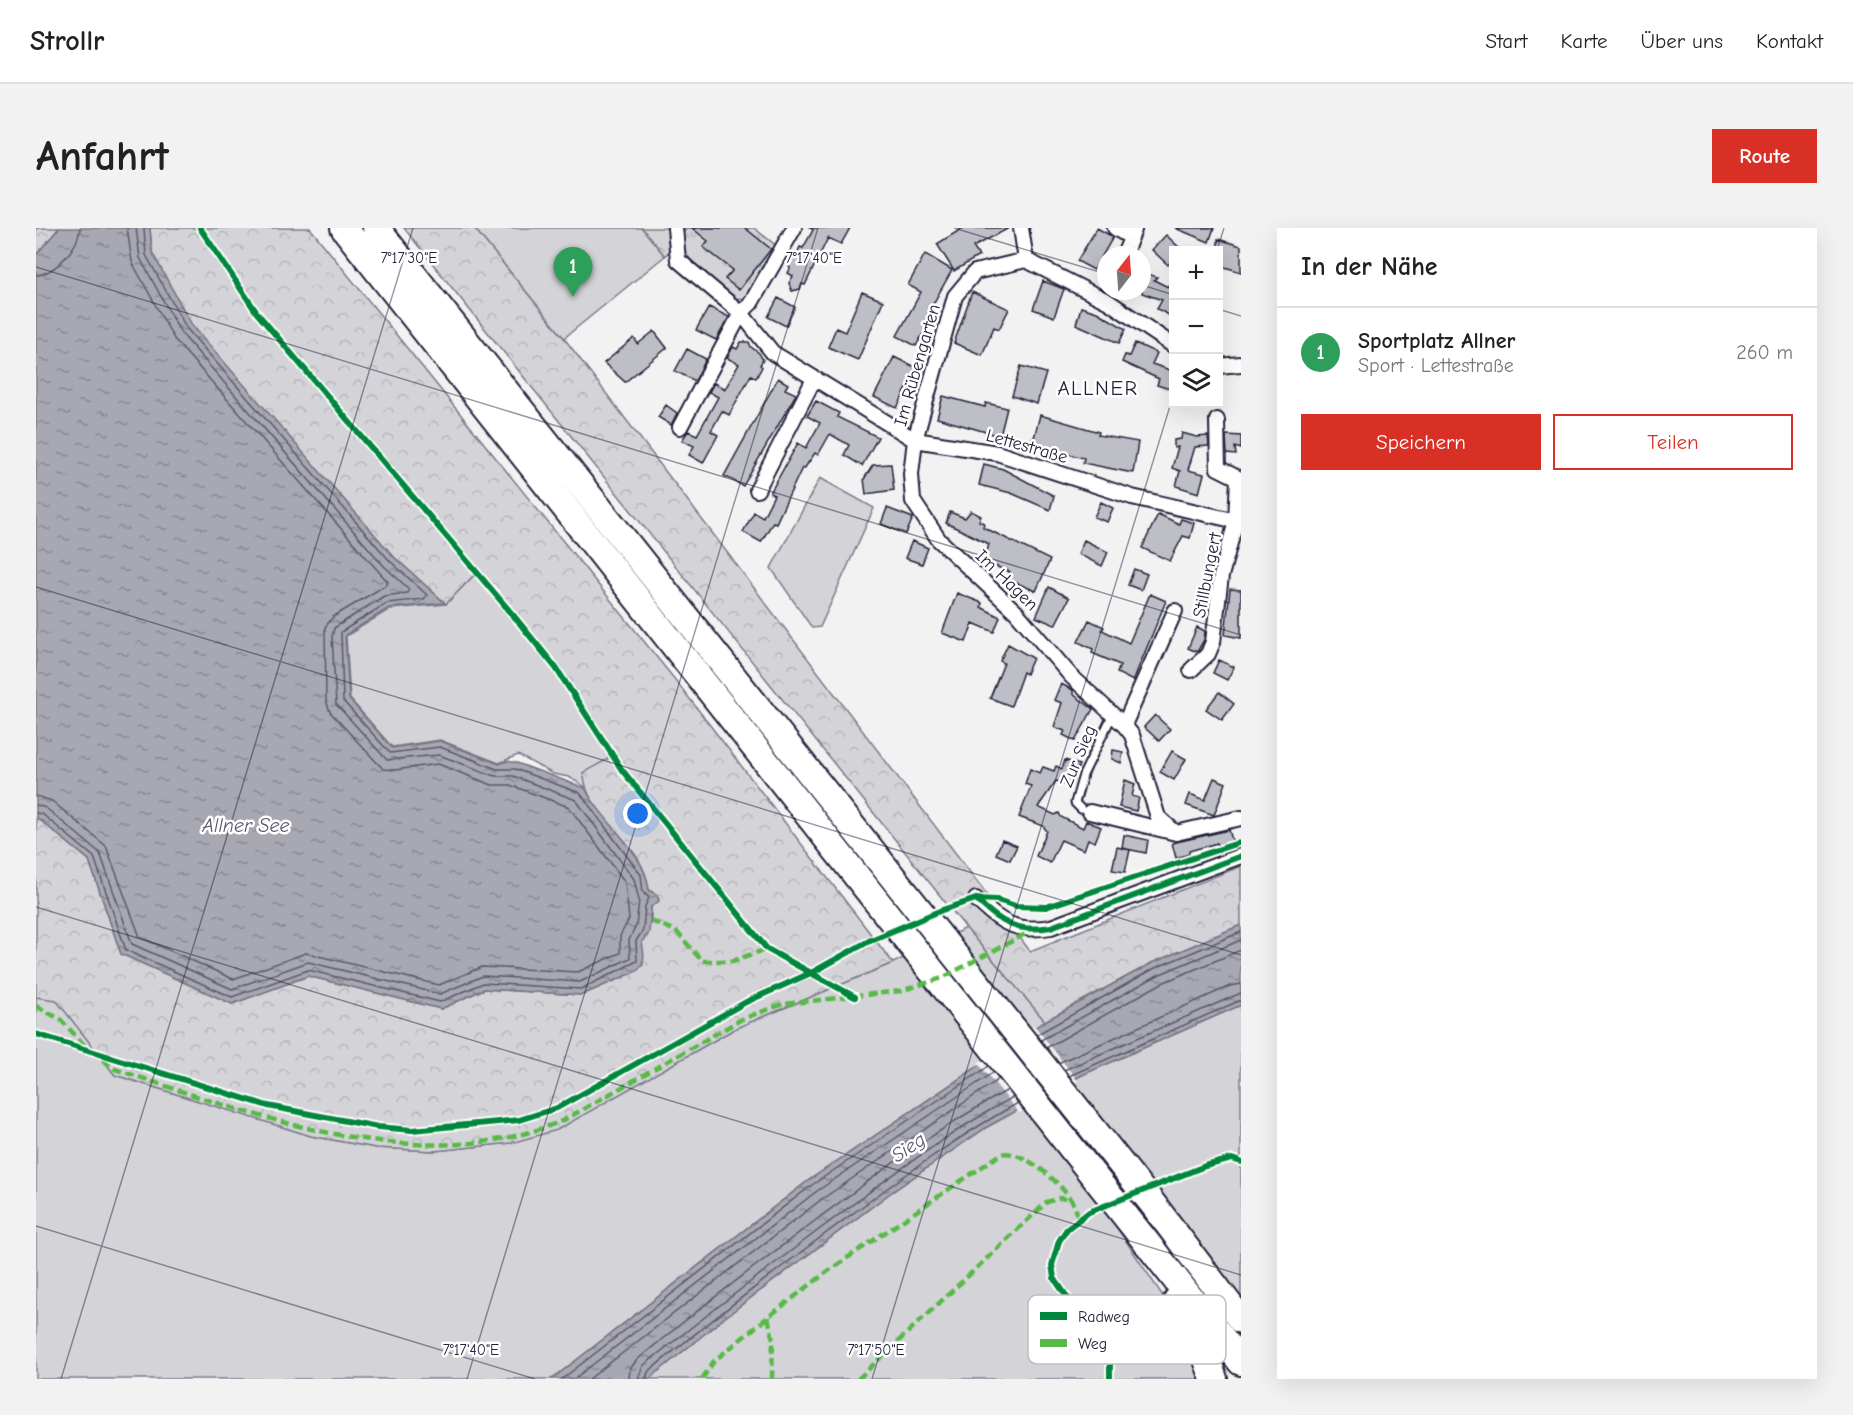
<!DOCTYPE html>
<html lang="de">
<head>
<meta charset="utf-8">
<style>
	:root { --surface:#fff; --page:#f2f2f2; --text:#222; --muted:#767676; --line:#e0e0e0; --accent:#d93025 }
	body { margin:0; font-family:"Comic Neue",sans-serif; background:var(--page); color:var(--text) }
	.controls { position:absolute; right:18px; top:18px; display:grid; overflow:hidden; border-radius:0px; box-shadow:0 6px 24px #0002 }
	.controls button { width:54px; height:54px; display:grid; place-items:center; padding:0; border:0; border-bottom:2px solid var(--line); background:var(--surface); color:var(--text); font:30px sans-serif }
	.compass { position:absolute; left:1061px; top:18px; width:54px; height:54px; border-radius:50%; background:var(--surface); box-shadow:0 6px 24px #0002; rotate:17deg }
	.you { position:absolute; left:602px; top:586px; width:21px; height:21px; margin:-15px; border:4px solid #fff; border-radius:50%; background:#1a73e8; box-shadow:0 0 0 9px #1a73e833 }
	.badge { display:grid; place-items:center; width:39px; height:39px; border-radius:50%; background:var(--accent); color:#fff; font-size:20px; font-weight:700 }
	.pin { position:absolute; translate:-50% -50px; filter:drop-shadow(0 2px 3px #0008) }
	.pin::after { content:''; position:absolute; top:32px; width:21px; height:18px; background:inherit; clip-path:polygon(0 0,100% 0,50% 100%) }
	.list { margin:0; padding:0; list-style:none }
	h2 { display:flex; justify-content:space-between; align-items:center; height:78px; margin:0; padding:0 24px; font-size:26px }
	h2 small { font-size:20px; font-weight:400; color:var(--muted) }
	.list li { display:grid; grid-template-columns:39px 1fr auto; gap:18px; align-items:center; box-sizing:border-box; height:90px; padding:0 24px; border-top:2px solid var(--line) }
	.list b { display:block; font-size:22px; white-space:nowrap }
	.list p { margin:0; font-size:20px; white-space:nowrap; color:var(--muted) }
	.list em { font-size:20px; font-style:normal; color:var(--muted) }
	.actions { display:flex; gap:12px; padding:18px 24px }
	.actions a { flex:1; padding:14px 0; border:2px solid var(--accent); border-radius:0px; text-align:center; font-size:21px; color:var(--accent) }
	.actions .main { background:var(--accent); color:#fff }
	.icon { flex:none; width:33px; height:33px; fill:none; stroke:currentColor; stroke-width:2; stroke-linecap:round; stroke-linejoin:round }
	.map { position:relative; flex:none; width:1205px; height:1151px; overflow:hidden; border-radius:0px }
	header { display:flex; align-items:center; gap:36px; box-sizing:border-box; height:84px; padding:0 30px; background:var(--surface); border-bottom:2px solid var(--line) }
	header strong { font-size:28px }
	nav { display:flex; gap:33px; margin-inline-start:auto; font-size:21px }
	.intro { display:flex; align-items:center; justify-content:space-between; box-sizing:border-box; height:144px; padding:0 36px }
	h1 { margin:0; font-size:42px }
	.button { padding:15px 27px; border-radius:0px; background:var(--accent); color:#fff; font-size:21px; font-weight:700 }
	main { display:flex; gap:36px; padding:0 36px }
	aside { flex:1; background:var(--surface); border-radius:0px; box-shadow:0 6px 24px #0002 }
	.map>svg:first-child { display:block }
</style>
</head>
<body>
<header>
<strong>Strollr</strong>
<nav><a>Start</a><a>Karte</a><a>Über uns</a><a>Kontakt</a></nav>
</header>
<div class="intro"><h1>Anfahrt</h1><a class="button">Route</a></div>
<main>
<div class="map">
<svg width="1205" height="1151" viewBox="0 0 1205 1151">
	<defs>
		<pattern id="forest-crowns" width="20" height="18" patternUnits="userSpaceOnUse" patternTransform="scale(1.5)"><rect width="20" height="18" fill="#d3d3d8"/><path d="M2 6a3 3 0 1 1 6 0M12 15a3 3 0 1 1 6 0" fill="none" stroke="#b5b5ba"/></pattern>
		<pattern id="park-tufts" width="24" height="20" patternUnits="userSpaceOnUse" patternTransform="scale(1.5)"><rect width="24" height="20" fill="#d3d3d8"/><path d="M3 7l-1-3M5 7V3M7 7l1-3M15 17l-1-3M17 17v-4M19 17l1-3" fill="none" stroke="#b5b5ba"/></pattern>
		<pattern id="water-ripples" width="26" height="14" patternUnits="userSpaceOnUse" patternTransform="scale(1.5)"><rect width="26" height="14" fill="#a8a8b2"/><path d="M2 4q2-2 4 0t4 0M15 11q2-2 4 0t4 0" fill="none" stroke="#888892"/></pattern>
	</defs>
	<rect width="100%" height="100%" fill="#f2f2f3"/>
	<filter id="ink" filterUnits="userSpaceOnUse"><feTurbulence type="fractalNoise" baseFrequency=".0167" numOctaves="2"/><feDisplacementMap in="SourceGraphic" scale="12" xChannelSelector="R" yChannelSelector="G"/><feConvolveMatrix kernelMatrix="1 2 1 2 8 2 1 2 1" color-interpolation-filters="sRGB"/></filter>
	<g filter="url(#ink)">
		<!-- grass -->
		<path fill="#d3d3d8" stroke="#7a7a8a" stroke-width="1.5" d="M438,0H606L629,28L528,110Z
			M784,250L838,280L784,399L776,400L735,340Z
			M442,343L520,440L577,529L547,545L551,560L533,549L517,546L482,527L463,535L404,512L356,519L314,471L310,408L354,381L410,376Z
			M930,700L1009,793L773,952L516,1151H0V769L20,771L79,847L275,908L340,920L398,923L475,915L628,841L700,800L857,735Z
			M1205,777V1071L1121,963L1069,982L1139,1086L1173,1151H613L688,1090L853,966L951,899L1046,847Z"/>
		<!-- forest -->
		<path fill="url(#forest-crowns)" stroke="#7a7a8a" stroke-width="1.5" d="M0,0H23L0,27Z
			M114,0H274L640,453L857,735L700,800L521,902L475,915L399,923L340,920L275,908L79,847L20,772L0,769V589L53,632L85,726L196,776L272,748L405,781L448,761L546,767L600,743L607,737L606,714L615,693V679L623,672L621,667L613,662C609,623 572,602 554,569C549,560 550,556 547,545L577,528L520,440L442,343L410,376L358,329L155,97L116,24Z
			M368,0H438L528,110L994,723L1205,638V697L1116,735L1009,793L930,700Z
			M606,0H652L629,28Z"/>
		<!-- park -->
		<path fill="url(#park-tufts)" stroke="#7a7a8a" stroke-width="1.5" d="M651,0H718L742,19L710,70L698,71C674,52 654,40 643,10Z"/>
		<!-- water -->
		<path fill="url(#water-ripples)" stroke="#727282" stroke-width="1.5" d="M23,0H114L116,24L156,97L358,329L409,375L353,380L309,407L313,471L356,520L404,513L463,536L471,533L481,535L549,560C567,596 608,621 613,662L621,667L623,673L615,679L613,705L606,714C608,726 610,734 601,743L546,767L448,761L405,781L272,748L196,776L85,726L53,632L0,589V27Z
			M1205,697V777L1046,847L951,899L853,966L688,1090L613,1151H516L773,952L1009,793L1116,735Z"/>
		<!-- pier -->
		<path fill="#f2f2f3" d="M998,797L1042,853L983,885L942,835Z"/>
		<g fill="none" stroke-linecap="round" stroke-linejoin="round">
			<!-- shore -->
			<path stroke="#58586b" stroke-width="1.5" d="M0,47C19,46 43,19 44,0
				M0,568L16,573L70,618L104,709L197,751L270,725L403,757L446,739L542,744L584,725V708L593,691L589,654L533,579L474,557H456L402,536L359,542L347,541L294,484L290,472L289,399L297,389L350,357L352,354L138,111L96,34L91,0
				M0,577L10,580L64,625L96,716L196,761L272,734L404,766L447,748L544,754L594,730L593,712L600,698L603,672L598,651L540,572L477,548H459L403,527L351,532L300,476L296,409L298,400L348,368L371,365L373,361L348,338L145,105L104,30L100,0
				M0,585L6,586L58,629L90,722L196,769L272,742L404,774L447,755L545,761L601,733L600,713L607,702L609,678L613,670L607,664L605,647L544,565L479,541H461L404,519L354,525L307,473L305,404L351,375L388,371L391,367L354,333L151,101L110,27L108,0
				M1000,807L1119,740L1205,704
				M1005,812L1122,747L1205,712
				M1010,820L1126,755L1205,722
				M1022,835L1194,758L1205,756
				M1028,842L1205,765
				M1033,848L1205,772
				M526,1151L776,957L953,838
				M538,1151L781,963L958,844
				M553,1151L786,971L963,851
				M593,1151L594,1141L601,1132C660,1082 722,1036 784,989C844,944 905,898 972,862
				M602,1151L607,1138C666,1090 727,1044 788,998C849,952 910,906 977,869
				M610,1151L612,1144C671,1095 732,1049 793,1003C854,958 915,912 982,875"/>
		</g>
		<!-- building -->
		<path fill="#bebec6" stroke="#22223b" stroke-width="1.5" d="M656,0H709L735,21L703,62L689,51L697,42L667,19L672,13Z
			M774,0H814L805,16L792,10L769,57L766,56L764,61L756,63L753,55L757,48L752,45L754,41L751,31L760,28L764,19L767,20L777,2Z
			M927,0H973L937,19L943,28L918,43L901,16Z
			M1061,0L1077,9L1058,42L1041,33Z
			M1139,0H1178L1173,14Z
			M1130,7L1146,22H1137V31L1132,37L1116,22Z
			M1182,11L1205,18V44L1182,37Z
			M889,26L916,42L892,85L897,88L880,118L861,108L885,64L872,57Z
			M1106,44L1121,49L1118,52L1132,59L1137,49V89L1121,81L1126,72L1106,65Z
			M1007,53L1028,61L1018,89L997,81Z
			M826,64L847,73L822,132L792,119L800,100L809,104Z
			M936,64L973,81L963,101L958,99L946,127L918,115Z
			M742,70L759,79L750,98L732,89Z
			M673,79L693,89L680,112L660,102Z
			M1045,79L1061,84L1090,101L1083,115L1040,96Z
			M618,103L631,120L589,154L568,135L598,110L602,116Z
			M705,114H713L715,119L723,125L727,132L724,137L726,139L720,150L715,147L693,187L686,183L675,203L682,207L667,235L653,227L658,218L646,212L652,203L661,207L682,169L673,164L678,155L689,161L703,136L691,130L697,119L701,121Z
			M1099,115L1121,125L1116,136L1137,143V162L1121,157L1123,151L1086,134L1089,127L1093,128Z
			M651,121L670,131L659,153L639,143Z
			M858,129L881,140L861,180L838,169Z
			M985,138L1010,145L1001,176L976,168Z
			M742,150L752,156L749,161L760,166L707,258L688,248Z
			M907,168L949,179L950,175L971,180L964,208L901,190Z
			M780,173L803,185L801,189L842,209L826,238L808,227L813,217L794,206L782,227L779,225L768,241L766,240L740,295L737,294L725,314L707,304L718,284L727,289L738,267L734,265L762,215L770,220L784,195L771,188Z
			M630,177L641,185L635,197L622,189Z
			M1004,187L1063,204L1062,207L1102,214L1097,245L1047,235L1048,230L1028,225L1027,229H1017L1014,223L998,219L994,212L998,210Z
			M1146,205L1161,209L1172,208L1173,218L1159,219L1152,242L1168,246L1163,265L1140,258L1144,243L1136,240L1142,219L1138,220V212L1145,211Z
			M1190,207L1205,208V221L1199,219L1200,227L1191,226Z
			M855,236L858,262L830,266L828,251L837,237Z
			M948,236L967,241L1018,268L1014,282L975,265L943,257Z
			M1065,274L1077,280L1071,294L1058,289Z
			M851,280L877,290L870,306L845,296Z
			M935,283L945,288L943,293L948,295L947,299L1014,332L1000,363L971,351L974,344L948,334L953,316L910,295L914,284L929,290Z
			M1122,286L1143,296L1145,291L1158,295L1154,310L1147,308L1134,333L1106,320Z
			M1048,312L1072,324L1066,338L1042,326Z
			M876,313L892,320L886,336L869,330Z
			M1098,341L1111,346L1105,362L1092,357Z
			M1013,359L1033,370L1019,397L1000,389Z
			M1194,361L1205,362V410L1189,407Z
			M921,365L946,375L945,379L964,389L958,404L937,395L930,414L906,405Z
			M1114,366L1130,373L1097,453L1081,445L1084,437L1056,425L1057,421L1042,414L1053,392L1068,399L1066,402L1093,415Z
			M1161,399L1169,403L1168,412L1161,424L1152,420Z
			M972,416L997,430L990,446L987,444L975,478L954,470L968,435L964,433Z
			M1183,432L1198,439L1191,452L1177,445Z
			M1025,456L1037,462V466L1057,481L1039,513L1027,507L1029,503L1018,499L1026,475L1018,472Z
			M1183,464L1198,476L1186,492L1170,481Z
			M1119,487L1134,501L1123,513L1108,499Z
			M1077,522L1087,524L1085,535L1076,531Z
			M1136,523L1150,531L1138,552L1124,544Z
			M1029,532L1043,537L1035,558L1020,553L1002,579L1019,587L1023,585L1025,589L1047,600L1050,593L1065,599L1059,614L1052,611L1048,622L1025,612L1014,635L1000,628L1011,603L1007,598L983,589L995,558L989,556L994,541L1004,545L1007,539L1018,543L1020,538L1026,541Z
			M1178,550L1190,555L1178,587L1150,577L1154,566L1169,572Z
			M1089,552L1099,556L1096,568L1103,570L1100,583L1083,579Z
			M1193,602L1197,615L1182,619L1181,615L1153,623V626L1140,630L1136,615Z
			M1088,607L1112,612L1110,625L1086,620Z
			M966,612L981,618L974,632L960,626Z
			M1081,619L1094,622L1089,644L1076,642Z"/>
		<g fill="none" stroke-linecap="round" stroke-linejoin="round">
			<!-- lane casing -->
			<g stroke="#22223b" stroke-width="11">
				<path id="lane" d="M1045,581L1039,575L1047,547L1077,486"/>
			</g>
			<!-- street casing -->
			<g stroke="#22223b" stroke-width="18">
				<path id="street" d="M639,0L642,32L705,85L737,125L879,212L961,225L1096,269L1205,294
					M985,0L990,32
					M1079,0L1094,9
					M1088,27L1098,2
					M1138,118L1073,74L990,32L939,44L919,68L879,212L875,246L877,273L903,312L980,384L1035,448L1088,497L1096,507L1122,589L1140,605
					M1182,138L1205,136
					M644,199L705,85L715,75L758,0
					M721,262L778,151
					M1155,442L1172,426L1177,414L1185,348L1200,293L1202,250L1182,240L1181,192
					M1088,497L1139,383
					M1054,584L1140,605L1205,590
					M940,671C964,695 981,705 1015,699L1205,628"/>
			</g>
			<!-- highway casing -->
			<g stroke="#22223b" stroke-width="30">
				<path id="highway" d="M308,0L1205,1134
					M340,0L1116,975L1205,1092
					M1141,1072L1165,1115L1178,1151"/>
			</g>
			<!-- lane -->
			<use href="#lane" stroke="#fff" stroke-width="7"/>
			<!-- street -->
			<use href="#street" stroke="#fff" stroke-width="14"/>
			<!-- highway -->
			<use href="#highway" stroke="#fff" stroke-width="26"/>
			<!-- quiet -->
			<path stroke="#58b947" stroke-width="4.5" stroke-dasharray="9 4.5" stroke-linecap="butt" d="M615,693L640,703L666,733H696L731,721
				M0,778L24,791L52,821
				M67,832L79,841C218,887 385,953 528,892L706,791L747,776L865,763L906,750L995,703
				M732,1089L737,1111L736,1151
				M666,1151L678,1133L732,1089L795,1041L965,926C987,918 1047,971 1041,992
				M822,1151L1011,974L1024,970L1035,972"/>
			<!-- cycleway casing -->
			<g stroke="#fff" stroke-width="10">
				<path id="cycleway" d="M164,0L221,85L477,387L520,440L586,542L731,721L819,769
					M940,671C964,695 981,705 1015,699L1205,628
					M0,806L232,878L342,899L376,902L483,892L521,880L710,774L777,744L835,712L906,682L940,671L961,672L980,678L1010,679L1205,614
					M1074,1151V1135L1068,1123L1018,1050L1016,1037L1023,1013L1031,1001L1053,984L1169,938L1196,931L1205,934"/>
			</g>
			<!-- cycleway -->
			<use href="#cycleway" stroke="#00873e" stroke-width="6"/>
		</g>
	</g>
	<!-- ticks -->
	<path fill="none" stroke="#22223b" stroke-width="1.5" stroke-opacity="0.45" d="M918,0L1070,46M1181,22L1188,0M0,39L1205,407M1106,57L1138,67M1182,81L1205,88M0,359L1205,727M0,679L1205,1047M0,998L499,1151M25,1151L377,0M431,1151L782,0M836,1151L1138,165"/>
	<g text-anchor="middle" stroke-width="5" stroke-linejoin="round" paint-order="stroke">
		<!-- street labels -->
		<g font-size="18" fill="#22223b" stroke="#fff">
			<text transform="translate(881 137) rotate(-74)" y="6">Im Rübengarten</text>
			<text transform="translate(991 218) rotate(16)" y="6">Lettestraße</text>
			<text transform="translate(1171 347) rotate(-79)" y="6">Stillbungert</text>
			<text transform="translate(971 352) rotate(44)" y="6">Im Hagen</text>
			<text transform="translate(1042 528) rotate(-67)" y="6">Zur Sieg</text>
		</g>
		<!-- water labels -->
		<g font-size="20" font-style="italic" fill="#58586b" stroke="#fff">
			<text x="210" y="604">Allner See</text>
			<text transform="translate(872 919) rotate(-34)" y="7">Sieg</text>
		</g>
		<!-- quarter labels -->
		<g font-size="21" letter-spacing="1.5" fill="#22223b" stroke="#fff">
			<text x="1062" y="167">ALLNER</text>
		</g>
	</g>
	<!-- legend -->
	<rect x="992" y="1067" width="198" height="69" rx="9" fill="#fff" stroke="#bdbdc4" stroke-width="1.5"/>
	<rect x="1004" y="1084" width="27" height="8" fill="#00873e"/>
	<rect x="1004" y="1111" width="27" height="8" fill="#58b947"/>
	<g font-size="16" fill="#22223b">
		<text x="1042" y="1094">Radweg</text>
		<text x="1042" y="1121">Weg</text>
	</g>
	<g font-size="15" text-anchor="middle" fill="#22223b" stroke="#fff" stroke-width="5" stroke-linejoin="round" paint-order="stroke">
		<text x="373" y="35">7°17'30"E</text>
		<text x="778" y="35">7°17'40"E</text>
		<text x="435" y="1127">7°17'40"E</text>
		<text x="840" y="1127">7°17'50"E</text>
	</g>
</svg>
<div class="controls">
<button>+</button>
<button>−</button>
<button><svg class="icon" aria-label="layers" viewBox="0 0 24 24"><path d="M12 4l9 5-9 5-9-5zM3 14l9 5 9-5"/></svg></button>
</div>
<svg class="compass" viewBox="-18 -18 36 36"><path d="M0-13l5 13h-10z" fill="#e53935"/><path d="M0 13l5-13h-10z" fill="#767676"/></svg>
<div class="you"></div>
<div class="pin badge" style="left:537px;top:69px;background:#2e9e5b">1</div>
</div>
<aside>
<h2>In der Nähe<small></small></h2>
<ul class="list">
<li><span class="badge" style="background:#2e9e5b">1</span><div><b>Sportplatz Allner</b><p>Sport · Lettestraße</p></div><em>260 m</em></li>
</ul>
<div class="actions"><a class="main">Speichern</a><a>Teilen</a></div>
</aside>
</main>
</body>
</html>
